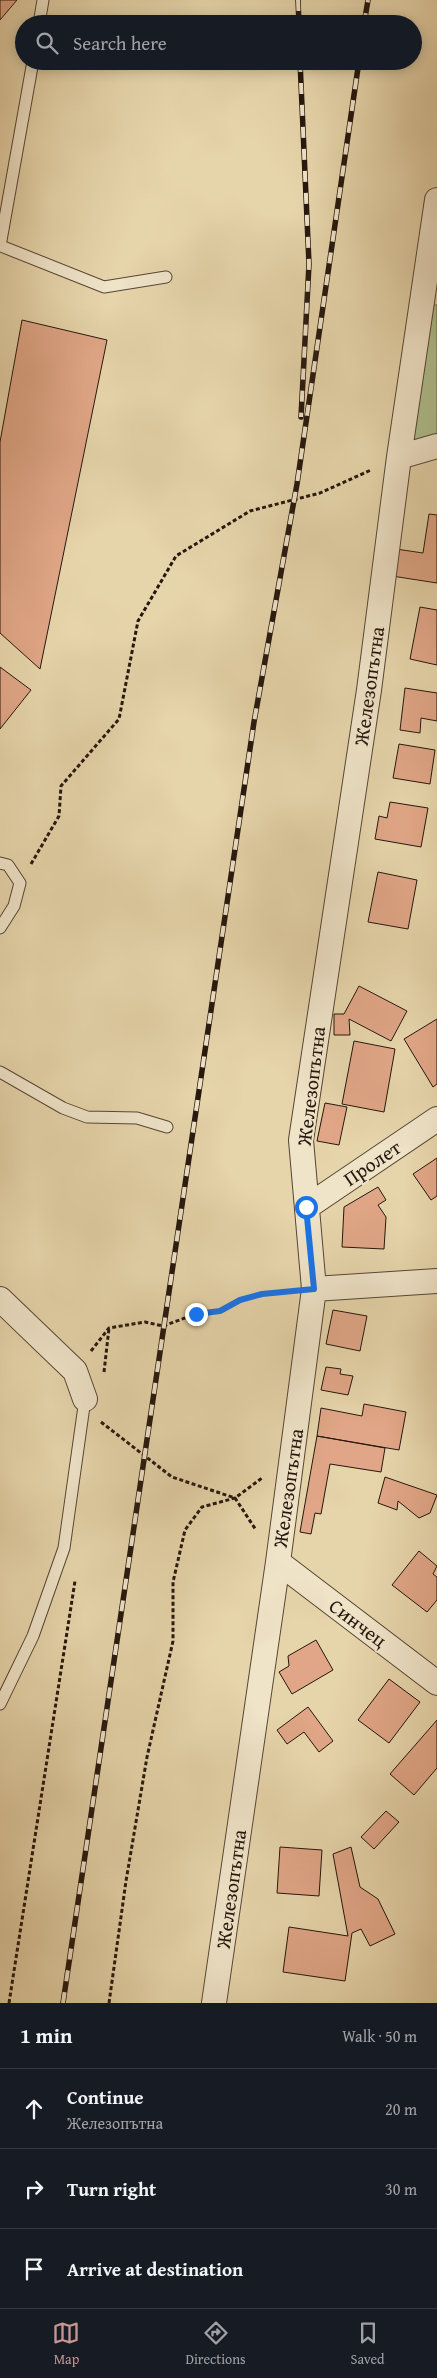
<!DOCTYPE html>
<html lang="en">
<head>
<meta charset="utf-8">
<style>
	:root { --surface:#171b24; --page:#20242c; --text:#f1f3f6; --muted:#9ea1a6; --line:#363941; --accent:#c59692 }
	body { margin:0; font-family:"Gentium Book Plus",serif; background:var(--page); color:var(--text) }
	.stop { position:absolute; width:15px; height:15px; margin:-11px; border:4px solid #1a73e8; border-radius:50%; background:#fff }
	.stop.end { background:#1a73e8; border-color:#fff; box-shadow:0 1px 5px #0008 }
	.list { margin:0; padding:0; list-style:none }
	h2 { display:flex; justify-content:space-between; align-items:center; height:65px; margin:0; padding:0 20px; font-size:21px }
	h2 small { font-size:16px; font-weight:400; color:var(--muted) }
	.list li { display:grid; grid-template-columns:32px 1fr auto; gap:15px; align-items:center; box-sizing:border-box; height:80px; padding:0 20px; border-top:1px solid var(--line) }
	.list b { display:block; font-size:19px; white-space:nowrap }
	.list p { margin:0; font-size:16px; white-space:nowrap; color:var(--muted) }
	.list em { font-size:16px; font-style:normal; color:var(--muted) }
	.icon { flex:none; width:28px; height:28px; fill:none; stroke:currentColor; stroke-width:2; stroke-linecap:round; stroke-linejoin:round }
	.map { position:relative; flex:none; width:437px; height:2003px; overflow:hidden }
	.search { position:absolute; background:var(--surface); box-shadow:0 2px 12px #0003; left:15px; right:15px; top:15px; height:55px; display:flex; align-items:center; gap:12px; box-sizing:border-box; padding:0 18px; border-radius:28px; color:var(--muted); font-size:19px }
	.sheet { height:305px; background:var(--surface) }
	nav { display:flex; justify-content:space-around; align-items:center; box-sizing:border-box; height:70px; border-top:1px solid var(--line); background:var(--surface); font-size:14px; color:var(--muted) }
	nav a { display:grid; justify-items:center; gap:2px }
	nav .on { color:var(--accent) }
	.map>svg:first-child { display:block }
</style>
</head>
<body>
<div class="map">
<svg width="437" height="2003" viewBox="0 0 437 2003">
	<rect width="100%" height="100%" fill="#e6d4aa"/>
	<filter id="stains"><feTurbulence type="fractalNoise" baseFrequency=".004" numOctaves="4"/><feColorMatrix values="0 0 0 0 .2 0 0 0 0 .09 0 0 0 0 .02 0 0 0 .5 -.17"/></filter>
	<radialGradient id="worn" r=".72"><stop offset=".6" stop-color="#630" stop-opacity="0"/><stop offset="1" stop-color="#630" stop-opacity=".3"/></radialGradient>
	<!-- green -->
	<path fill="#aebe8d" stroke="#6a6a4e" d="M422,305H437V446L399,457Z"/>
	<!-- building -->
	<path fill="#e0a687" stroke="#26170e" d="M0,0H17L0,20Z
		M22,320L107,340L40,669L0,633V442Z
		M429,514L437,515V583L392,576L396,549L423,553Z
		M420,607L437,610V665L410,659Z
		M0,667L31,690L0,729Z
		M405,688L437,693V721L421,718L420,733L400,730Z
		M399,744L435,750L430,784L393,778Z
		M390,802L428,808L421,847L375,839L379,816L387,818Z
		M378,872L417,880L408,929L368,922Z
		M359,986L407,1011L391,1041L349,1019L350,1035H334V1014H344Z
		M437,1019V1084L433,1087L404,1039Z
		M354,1041L395,1049L384,1112L342,1104Z
		M325,1103L347,1107L339,1145L317,1141Z
		M437,1158V1196L431,1200L413,1174Z
		M378,1187L386,1200L378,1205L386,1217L384,1249L342,1247L344,1207Z
		M333,1310L367,1316L360,1351L326,1344Z
		M326,1367L341,1369L340,1374L353,1376L348,1395L321,1390Z
		M364,1404L406,1412L399,1450L317,1436L321,1408L362,1416Z
		M317,1436L385,1448L381,1472L330,1464L321,1514L315,1513L311,1534L300,1532Z
		M385,1477L437,1495L430,1513L419,1518L398,1501L397,1510L378,1503Z
		M419,1551L437,1566L433,1574L437,1577V1600L427,1612L392,1585Z
		M316,1640L333,1670L292,1694L279,1672L289,1666L288,1656Z
		M389,1679L420,1702L389,1743L358,1720Z
		M308,1707L333,1741L319,1752L304,1732L287,1744L277,1730Z
		M437,1720V1768L414,1795L390,1774Z
		M386,1811L399,1822L374,1849L361,1837Z
		M280,1847L322,1850L319,1896L277,1893Z
		M351,1847L360,1887L378,1899L395,1934L370,1946L361,1929L352,1933L345,1981L283,1972L289,1927L348,1936L333,1854Z"/>
	<g fill="none" stroke-linecap="round" stroke-linejoin="round">
		<!-- service casing -->
		<g stroke="#564635" stroke-width="13">
			<path id="service" d="M39,24L43,0
				M0,246L33,61
				M1,246L104,287L166,277
				M0,863L8,865L20,883L14,906L0,928
				M0,1072L63,1108L87,1117L137,1118L167,1127
				M0,1704L33,1636L64,1548L85,1399"/>
		</g>
		<!-- minor casing -->
		<g stroke="#564635" stroke-width="26">
			<path id="minor" d="M399,457L437,446
				M307,1207L437,1119
				M314,1289L437,1281
				M0,1299L75,1371L85,1399
				M278,1562L437,1683
				M214,2003L278,1562L314,1289L301,1140L369,690L399,457L437,200"/>
		</g>
		<!-- path -->
		<path stroke="#26170e" stroke-width="3" stroke-dasharray="4 2.5" stroke-linecap="butt" d="M31,864L59,816L61,786L119,719L138,621L176,556L250,511L320,493L371,470
			M91,1351L109,1328L145,1322L163,1326L196,1314L220,1311L239,1300L262,1294L289,1292
			M104,1372L109,1328
			M101,1422L172,1477L235,1498L256,1530
			M9,2003L75,1581
			M109,2003L126,1881L147,1757L173,1641V1582L185,1530L202,1507L235,1498L262,1478"/>
		<!-- service -->
		<use href="#service" stroke="#efe3c8" stroke-width="11"/>
		<!-- minor -->
		<use href="#minor" stroke="#efe3c8" stroke-width="24"/>
		<!-- rail casing -->
		<g stroke="#26170e" stroke-width="5.5">
			<path id="rail" d="M298,0L299,24
				M364,24L368,0
				M300,61L309,264L301,417
				M63,2003L254,722L297,484L359,61"/>
		</g>
		<!-- rail -->
		<use href="#rail" stroke="#efe3c8" stroke-width="4" stroke-dasharray="11" stroke-linecap="butt"/>
	</g>
	<g fill="none" stroke-linecap="round" stroke-linejoin="round">
		<!-- route -->
		<path stroke="#1a73e8" stroke-width="6" d="M196,1314L220,1311L240,1300L262,1294L314,1289L306,1207"/>
	</g>
	<g text-anchor="middle" stroke-width="4" stroke-linejoin="round" paint-order="stroke">
		<!-- street labels -->
		<g font-size="20" fill="#26170e" stroke="#efe3c8">
			<text transform="translate(369 686) rotate(-82)" y="7">Железопътна</text>
			<text transform="translate(311 1086) rotate(-83)" y="7">Железопътна</text>
			<text transform="translate(372 1163) rotate(-34)" y="7">Пролет</text>
			<text transform="translate(288 1488) rotate(-82)" y="7">Железопътна</text>
			<text transform="translate(358 1623) rotate(37)" y="7">Синчец</text>
			<text transform="translate(231 1889) rotate(-82)" y="7">Железопътна</text>
		</g>
	</g>
	<rect width="100%" height="100%" filter="url(#stains)"/>
	<rect width="100%" height="100%" fill="url(#worn)"/>
</svg>
<div class="stop" style="left:306px;top:1207px"></div>
<div class="stop end" style="left:196px;top:1314px"></div>
<div class="search"><svg class="icon" aria-label="search" viewBox="0 0 24 24"><circle cx="10" cy="10" r="6"/><path d="M15 15l6 6"/></svg>Search here</div>
</div>
<section class="sheet">
<h2>1 min<small>Walk · 50 m</small></h2>
<ul class="list">
<li><svg class="icon" aria-label="ahead" viewBox="0 0 24 24"><path d="M12 20V5M6 11l6-6 6 6"/></svg><div><b>Continue</b><p>Железопътна</p></div><em>20 m</em></li>
<li><svg class="icon" aria-label="right" viewBox="0 0 24 24"><path d="M7 20v-9h11M14 6l5 5-5 5"/></svg><div><b>Turn right</b></div><em>30 m</em></li>
<li><svg class="icon" aria-label="arrive" viewBox="0 0 24 24"><path d="M6 21V4h12l-3 4 3 4H6"/></svg><div><b>Arrive at destination</b></div></li>
</ul>
</section>
<nav>
<a class="on"><svg class="icon" aria-label="map" viewBox="0 0 24 24"><path d="M3 6l6-2 6 2 6-2v14l-6 2-6-2-6 2zM9 4v14M15 6v14"/></svg>Map</a>
<a><svg class="icon" aria-label="directions" viewBox="0 0 24 24"><path d="M12 3l9 9-9 9-9-9zM9 14v-3h6M13 9l2 2-2 2"/></svg>Directions</a>
<a><svg class="icon" aria-label="saved" viewBox="0 0 24 24"><path d="M7 4h10v16l-5-4-5 4z"/></svg>Saved</a>
</nav>
</body>
</html>
